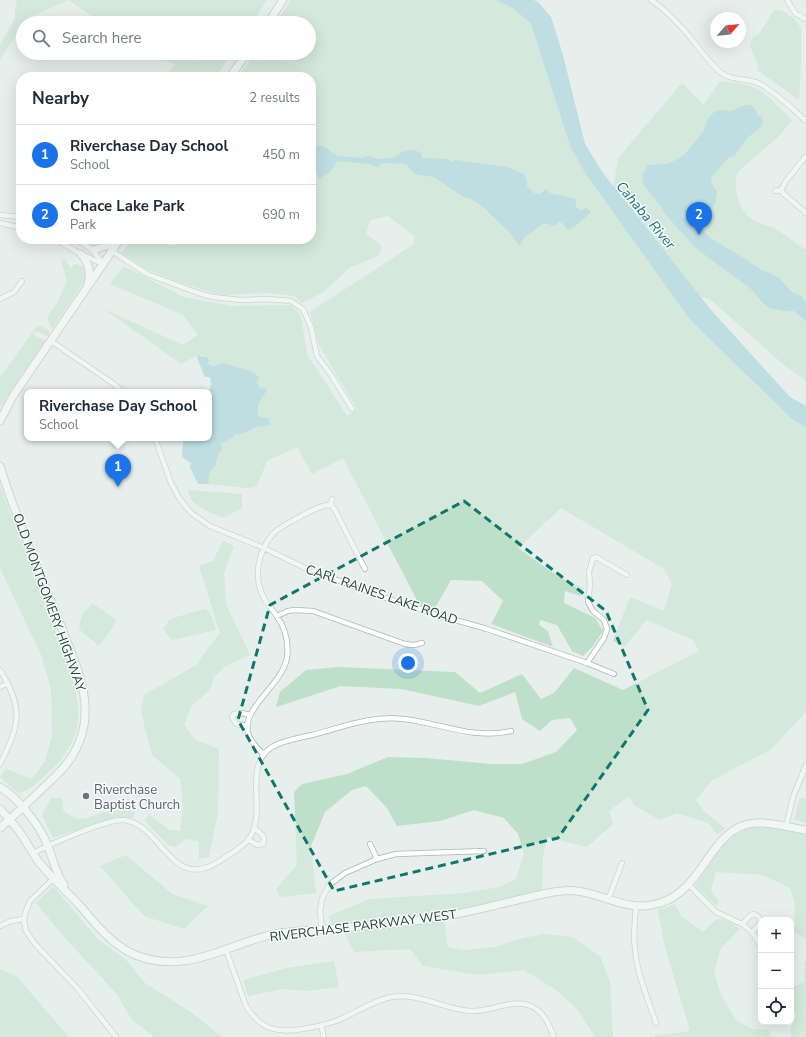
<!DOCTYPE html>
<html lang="en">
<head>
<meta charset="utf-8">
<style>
	:root { --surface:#fff; --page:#f6f6f7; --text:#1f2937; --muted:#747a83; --line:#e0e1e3; --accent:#1a73e8 }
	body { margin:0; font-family:"Nunito Sans",sans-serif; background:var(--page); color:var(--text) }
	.controls { position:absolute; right:12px; bottom:12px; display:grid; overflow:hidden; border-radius:8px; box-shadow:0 4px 16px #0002 }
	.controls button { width:36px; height:36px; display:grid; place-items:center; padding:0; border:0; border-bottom:1px solid var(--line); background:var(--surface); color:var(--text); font:20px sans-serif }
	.compass { position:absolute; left:710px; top:12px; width:36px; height:36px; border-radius:50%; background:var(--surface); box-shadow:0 4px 16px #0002; rotate:62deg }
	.you { position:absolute; left:408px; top:663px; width:14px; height:14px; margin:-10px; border:3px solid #fff; border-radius:50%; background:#1a73e8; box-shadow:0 0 0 6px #1a73e833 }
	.badge { display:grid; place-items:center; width:26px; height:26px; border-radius:50%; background:var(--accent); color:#fff; font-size:13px; font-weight:700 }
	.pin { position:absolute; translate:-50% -33px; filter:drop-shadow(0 1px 2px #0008) }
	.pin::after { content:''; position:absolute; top:21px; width:14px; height:12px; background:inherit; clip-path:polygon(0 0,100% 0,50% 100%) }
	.popup { position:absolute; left:24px; top:389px; width:188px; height:52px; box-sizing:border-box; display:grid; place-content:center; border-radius:8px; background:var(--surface); filter:drop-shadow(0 1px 3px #0005); font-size:13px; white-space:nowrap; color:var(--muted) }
	.popup b { font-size:15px; color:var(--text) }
	.popup::after { content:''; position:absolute; left:50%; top:100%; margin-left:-8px; border:8px solid transparent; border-top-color:var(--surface) }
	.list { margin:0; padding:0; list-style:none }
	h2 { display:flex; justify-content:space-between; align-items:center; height:52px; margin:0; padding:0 16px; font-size:17px }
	h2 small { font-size:13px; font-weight:400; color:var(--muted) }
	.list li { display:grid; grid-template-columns:26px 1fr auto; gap:12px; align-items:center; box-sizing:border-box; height:60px; padding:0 16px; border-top:1px solid var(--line) }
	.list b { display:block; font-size:15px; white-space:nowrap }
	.list p { margin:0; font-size:13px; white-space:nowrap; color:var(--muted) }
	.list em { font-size:13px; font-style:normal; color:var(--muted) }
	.icon { flex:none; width:22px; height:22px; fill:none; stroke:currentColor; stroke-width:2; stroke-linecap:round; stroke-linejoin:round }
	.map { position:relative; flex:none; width:806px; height:1037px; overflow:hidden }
	.search { position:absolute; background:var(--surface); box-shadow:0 4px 16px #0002; left:16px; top:16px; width:300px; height:44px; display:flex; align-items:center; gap:10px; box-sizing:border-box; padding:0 14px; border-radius:22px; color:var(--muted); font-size:15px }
	.panel { position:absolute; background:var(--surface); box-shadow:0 4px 16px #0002; left:16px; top:72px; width:300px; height:172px; border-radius:16px }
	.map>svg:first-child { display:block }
</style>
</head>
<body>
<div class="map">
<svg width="806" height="1037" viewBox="0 0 806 1037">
	<rect width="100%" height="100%" fill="#e6efeb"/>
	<!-- green -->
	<path fill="#bfe0c8" d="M17,0H68L26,19L0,60V45L15,18V10Z
		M68,0H267L252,23H103Z
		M291,0H496L514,9L531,24L570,146L585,173L610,208L618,158L682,83L704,105L720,81C732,83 746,83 757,89C770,97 781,109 792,120L780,135L738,172C732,188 739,213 755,221C762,225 772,226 778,230C788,237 796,244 806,250V381L784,365L710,299L669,289L691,321L792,419L806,428V712L770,750L711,781L696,800L704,811L725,828L718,835L708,823L677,813L660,820L635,806L628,797L609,811L613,824L587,847L547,837L543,857L542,890L481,905L414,915L332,925L329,916L370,899L465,893L500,887L516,879L524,854L518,834L504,818L474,810L440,821L397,826L387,808L366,786L352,790L325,812L311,846L316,893L280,897L276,889L297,865L294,792L302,784L347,774L388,757L425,758L492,764H522L556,752L577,730L570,718L552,720L540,731L522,719L515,692L479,706L401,689L341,686L276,707L280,692L306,670L338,667L455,672L480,693L522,674L541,699L554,693L574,668L623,690L699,651L693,640L647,620L624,647L613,641L630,597L664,611L672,584L664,569L561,508L518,548L559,577L584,588L580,596L565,591L564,603L595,618L603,631L593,646L583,656L572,651L557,625L540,620L539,625L548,631L553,647L491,624L503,601L482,581L451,580L435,608L420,606L343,458L312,474L297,447L267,461L257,486L247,488L209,484C208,476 209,470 216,465L218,454L222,449L221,444L232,438L235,434H242L256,427L271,425L264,418L259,417C255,405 262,398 268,389L260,388L257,381L260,377L248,370L223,363L216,366H211L203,355H198L181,364L104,309L183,345L198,335L183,315L110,284L124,266L183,297L231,306L291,305L301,316L307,354L347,416L357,409L319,345L310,312L414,244V236L388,216L370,220L366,234L382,246L378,256L349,268L325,291L302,303L294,296L268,293L220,295L172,280L146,269L121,253L133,239H146L174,246L181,239H311V77H238L255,53H309V23H276Z
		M774,10H781L793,18L801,28V63L799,100L757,70L758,65L750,45L753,37L759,34Z
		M148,53H232L216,77H166L175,64Z
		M64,258L71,268L75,264L83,266L85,275L83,283L52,329L47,317L57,303L67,281L61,261Z
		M38,325L50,331L48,336L36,331L33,335L46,341L16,383L0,408V377Z
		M0,486C16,529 33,571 49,614C61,646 79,681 78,716C78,738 65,757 50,771C40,780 31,791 18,793L0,777L6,769L32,779L45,761L52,736L51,690L42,657L0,568Z
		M188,490L242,494V508L223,518C210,512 189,506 188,490Z
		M223,541L234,546L224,573L226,604L250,655L226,666L214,677L210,690L192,705L184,724L194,739L219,749L218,813L209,857L199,859V841L186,839L175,847L168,845L145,821L149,814L169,830L180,831L183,806L180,779L152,755L141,712L144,695L198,664L206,651L220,633L199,566L213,561Z
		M92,603L115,619L116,623L99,646L79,629L82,615Z
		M204,609L209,611L216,630L172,640L163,629L170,619Z
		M51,798H62L63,810C84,828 88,814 110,811C118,810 127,810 135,812L133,818L117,817L53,838L42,815Z
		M800,798H806V823L794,819Z
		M762,825L806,835V939L794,932L795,904L790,888L763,875L716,872L711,891L719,901L716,906L695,886L724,843L746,829Z
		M126,855L172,894L208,906L184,929L144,916L100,866Z
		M53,886L98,939L127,961L145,983L192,1013L222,1037H154L132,1020L116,993L66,939L36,903Z
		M675,904L681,916L703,932L717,919L726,920L740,929L721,948L714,972L721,995L736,1020L752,1029L769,1030L770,1037H655V1036L685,1032L690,1030L665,948L658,910Z
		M444,920L448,947L464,950L496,947L515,940L543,934L573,937L600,956L610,982L613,1037H595L578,1010L556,990L524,970L478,975L423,966L410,949L354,952L343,931L399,927Z
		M806,960V1037H792L790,1031L796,1014L791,1002V988L804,982V964Z
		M334,961L339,987L305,991L284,989L248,996L243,980L287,968Z
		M0,969L16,976L69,1037H0Z"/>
	<!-- water -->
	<path fill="#8ec9d4" d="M496,0H534L539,3L551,17L563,55L585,144L603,173L711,310L790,397L806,406V428L792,419L691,321L585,173L570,146L531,24L514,9Z
		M745,105H751L755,109L758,116L762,117L763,122L758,130L748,137L734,156L728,158L712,176L711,180L712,184L717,192L715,204L711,209L706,210L704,215L700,218L688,211L682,214V216L689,222L702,224L705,232L710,238L744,258L763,271L770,273L779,278L789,289L793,293L801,296L806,302V321L794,311H784L769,308L763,303L751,289L693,246L686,237L665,214L661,206L644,186L642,175L648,165L668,164L684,155L703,132L708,119L713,113L718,110L732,111Z
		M311,146H323L328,149L337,156L362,158L369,156L378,159L392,158L402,152L414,150L422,153V158L448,159L451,162L455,160L508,167L525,175L527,182V186L534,193L541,194L545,189L552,194L577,199L575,207L581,210L587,208L591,212L574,227L568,230L562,223L559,222L555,226L544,223L532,232L525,236L520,246L510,233L482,206L471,199L462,196L434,177L415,174L406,164L382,163L377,167L370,164L337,161C332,171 329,174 319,178L311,162Z
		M198,355L208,358V363L211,366H216L223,363L248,370L260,377L257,381L260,388L268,389C262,398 255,405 259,417L268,418L271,425L256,427L242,434H235L232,438L221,444L222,449L218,454L216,465C209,470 208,476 209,484H198L190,467L191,463L182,457C182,454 183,440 184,438H192L194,439L209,438V405L212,404L210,392L211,384L210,377H205L197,358Z"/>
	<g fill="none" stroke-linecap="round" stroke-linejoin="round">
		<!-- street casing -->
		<g stroke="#a8b8b2" stroke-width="6">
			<path id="street" d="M651,0C670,13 684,29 698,47C705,56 712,65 720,72C731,81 746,78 758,83C773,90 793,109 806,121
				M787,0L796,14L806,19
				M806,156L786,181L781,190L783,193L806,213
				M775,191L781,190
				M0,215L21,217
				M0,223L21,228
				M55,239L81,254L103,264
				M76,239L93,250L102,263
				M112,251L147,274L201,294L213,297L241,300L267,299L291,301L303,309L311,327L317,356L332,376L352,409
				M0,299L14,292L22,281
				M51,341L114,384L123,392
				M155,438L171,483L179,498L191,513L210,526L264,548L305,568L380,596L431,613L487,629L587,663L614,674
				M330,505L332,499
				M277,616L288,611L295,610L313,611L405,644L414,645L422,643
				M587,663L604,638L607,629L604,620L593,611L588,602L590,585L589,572L593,558L596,557L627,575
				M0,670C24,709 20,724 0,764
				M0,687L8,683
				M247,726L236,724L232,717L234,714L242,713L250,715
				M264,755C258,749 252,743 249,736C238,710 282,686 287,658C289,642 285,627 276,615C273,610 268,605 265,600C253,580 257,553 272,535C277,529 285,525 292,521C302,516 320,504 331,505L335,510L365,569
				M786,827L793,797L806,765
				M248,839L257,845L263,844C267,834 259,834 254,827
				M370,844L377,859
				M33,853C51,844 106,819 124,820C158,824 169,879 205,868C214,866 221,860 229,855C235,851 243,846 248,840C269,814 241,766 272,747C284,740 299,738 312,735C343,727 372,715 404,719C440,723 474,740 511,731
				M55,877L30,901L25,914L24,922L26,931L35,944L78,989L116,1037
				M689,885L716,912L744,925L754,935L761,947
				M608,900L622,863
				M636,906C635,920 633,935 635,949C637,974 648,999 656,1023
				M742,924L751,915L754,914C767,920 758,926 752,932
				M0,926L11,921L24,919
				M322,930L320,911L322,899L329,885L345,873L377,859L396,854L484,851
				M226,950L246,1006C261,1030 277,1033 303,1029C314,1027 325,1025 336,1021C354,1014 372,1001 391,997C420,992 444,1010 471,1011C491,1012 513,998 531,1006C544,1012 549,1024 554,1037
				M321,1025L324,1037"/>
		</g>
		<!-- secondary casing -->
		<g stroke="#a4bbb3" stroke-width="9">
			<path id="secondary" d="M268,23L283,0
				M230,77L247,53
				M93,250L109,245L117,239
				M81,254C89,264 91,271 88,283
				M0,421L13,396L120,239
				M0,466C17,523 43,578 64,634C73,657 84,681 85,706C86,722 82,739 74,753C66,768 52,779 40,791C27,803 14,816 0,828
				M0,787C18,798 39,824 47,844C53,858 55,872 64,885
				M0,809C7,817 15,825 21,834C27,843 32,852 38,861C51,878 68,892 82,908C97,926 112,944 133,954C191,979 234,937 289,932C341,927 393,926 445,916C472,912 499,904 526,898C538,895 550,892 562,891C598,887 623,915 660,903C706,889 709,826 756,823C773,822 790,828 806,830"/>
		</g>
		<!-- street -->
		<use href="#street" stroke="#fff" stroke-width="4.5"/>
		<!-- secondary -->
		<use href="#secondary" stroke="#fff" stroke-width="7"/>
	</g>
	<!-- marked area -->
	<path d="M0 0H806V1037H0ZM464,501L606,611L648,710L558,838L334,891L238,720L270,605Z" fill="#e6efeb" fill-opacity=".55" fill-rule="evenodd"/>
	<path fill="none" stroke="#0f766e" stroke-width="3" stroke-dasharray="8 5" stroke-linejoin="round" d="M464,501L606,611L648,710L558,838L334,891L238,720L270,605Z"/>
	<!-- markers -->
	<circle fill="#6b7280" stroke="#f7fbf9" stroke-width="1.5" cx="86" cy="796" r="4"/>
	<g text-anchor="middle" stroke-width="3" stroke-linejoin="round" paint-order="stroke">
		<!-- street labels -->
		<g font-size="13" fill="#24423a" stroke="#f7fbf9">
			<text transform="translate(382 594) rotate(19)" y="5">CARL RAINES LAKE ROAD</text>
			<text transform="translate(50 602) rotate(70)" y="5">OLD MONTGOMERY HIGHWAY</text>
			<text transform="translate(363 925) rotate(-7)" y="5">RIVERCHASE PARKWAY WEST</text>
		</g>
		<!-- worship labels -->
		<g font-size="13" fill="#5b616d" stroke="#f7fbf9" text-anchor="start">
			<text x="94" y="794">Riverchase<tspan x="94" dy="15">Baptist Church</tspan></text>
		</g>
		<!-- water labels -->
		<g font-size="14" font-style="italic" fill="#1c6f80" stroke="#f7fbf9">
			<text transform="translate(646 215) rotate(50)" y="5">Cahaba River</text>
		</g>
	</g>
</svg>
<div class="controls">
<button>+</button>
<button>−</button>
<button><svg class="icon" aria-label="locate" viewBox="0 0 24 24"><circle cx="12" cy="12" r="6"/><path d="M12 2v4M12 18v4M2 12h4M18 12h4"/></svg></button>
</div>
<svg class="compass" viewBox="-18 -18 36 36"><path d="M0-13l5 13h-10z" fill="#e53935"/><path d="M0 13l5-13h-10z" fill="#747a83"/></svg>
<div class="you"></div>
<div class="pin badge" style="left:118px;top:487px">1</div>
<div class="popup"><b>Riverchase Day School</b>School</div>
<div class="pin badge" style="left:699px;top:235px">2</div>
<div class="search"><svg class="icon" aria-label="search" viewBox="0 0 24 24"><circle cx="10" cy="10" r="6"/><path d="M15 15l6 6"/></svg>Search here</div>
<section class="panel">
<h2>Nearby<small>2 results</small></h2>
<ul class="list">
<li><span class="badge">1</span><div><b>Riverchase Day School</b><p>School</p></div><em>450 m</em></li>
<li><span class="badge">2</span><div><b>Chace Lake Park</b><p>Park</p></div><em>690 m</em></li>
</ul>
</section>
</div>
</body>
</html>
